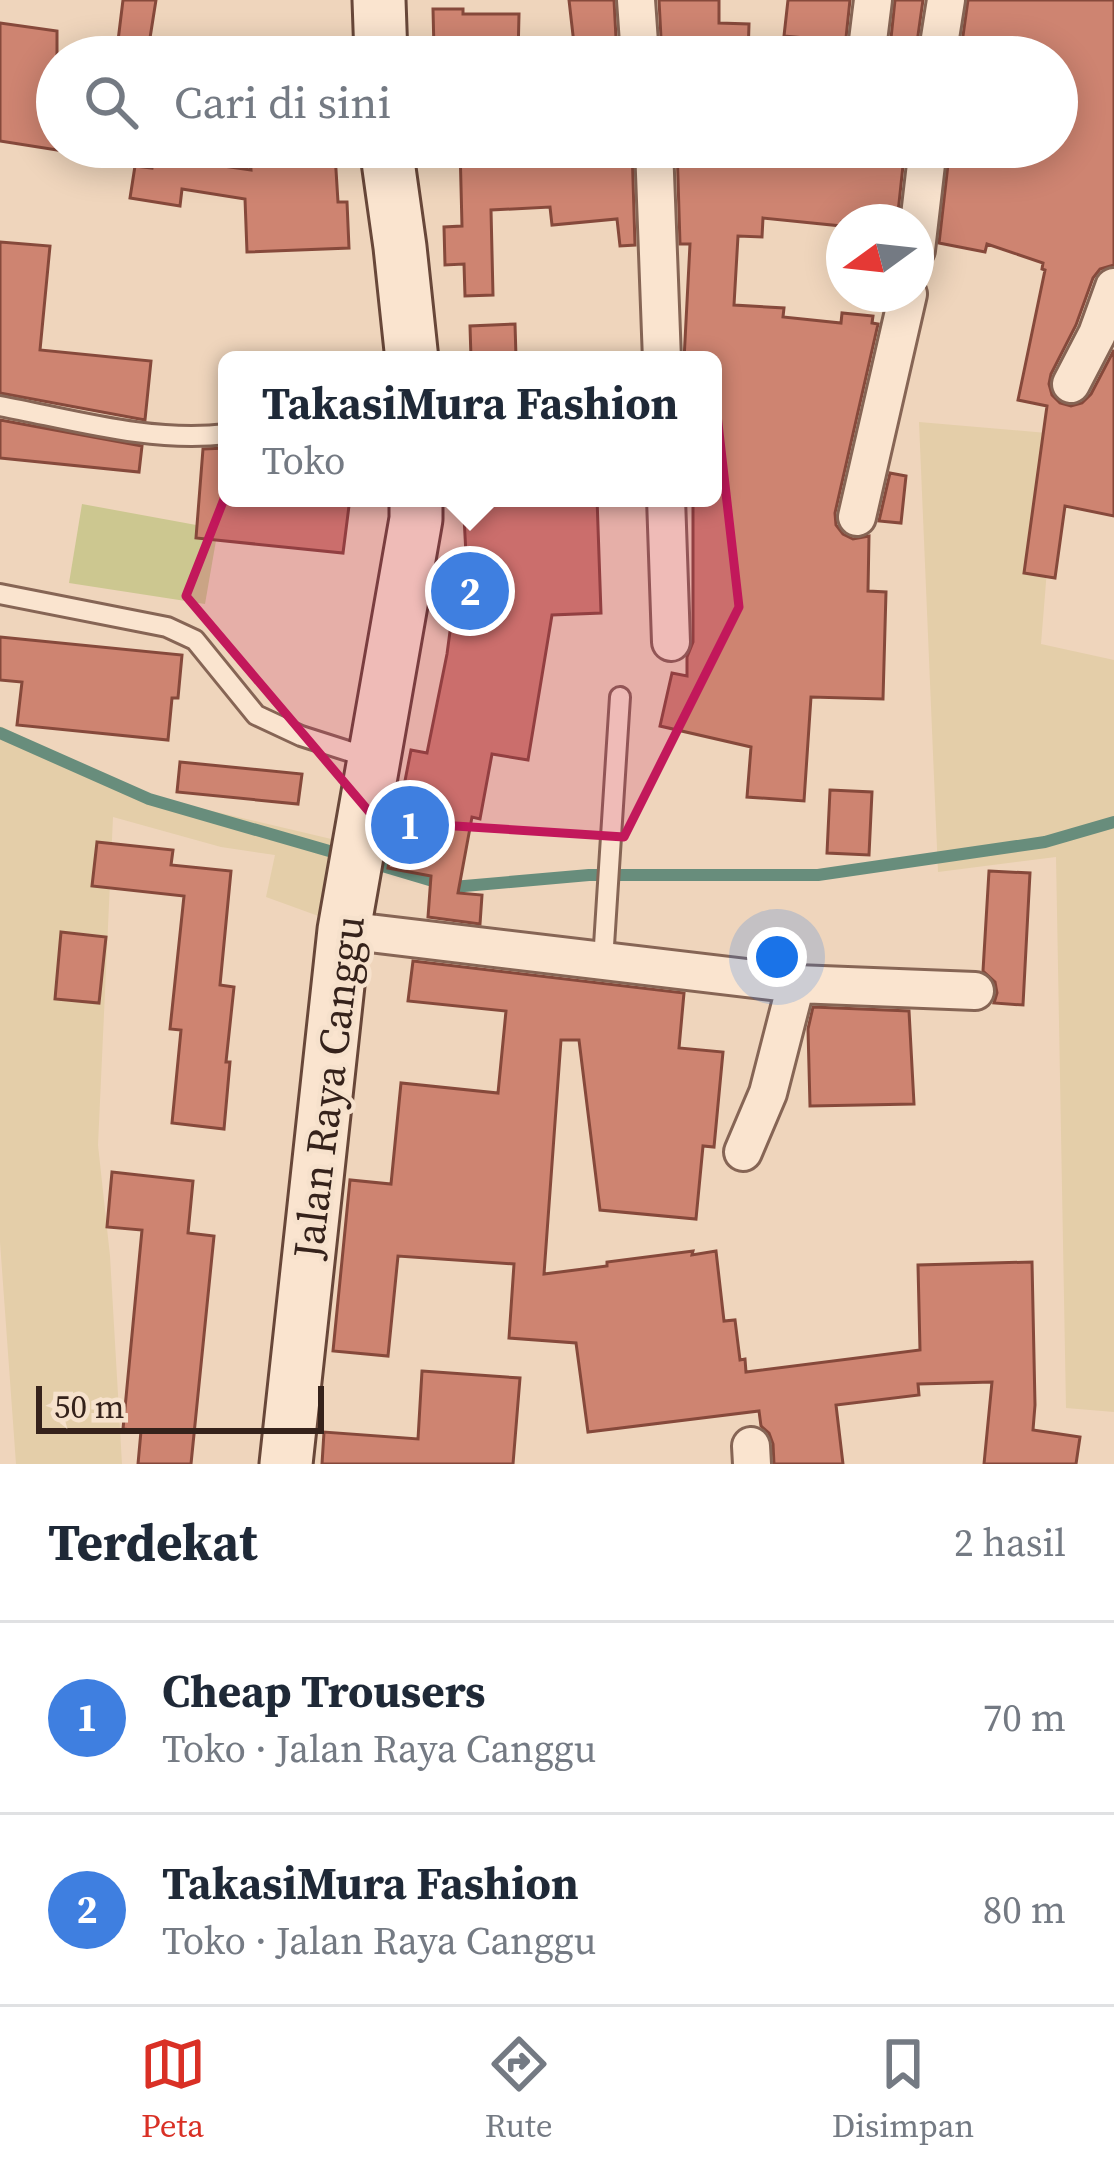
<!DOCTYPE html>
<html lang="id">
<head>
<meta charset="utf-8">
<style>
	:root { --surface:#fff; --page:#f2f2f3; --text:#1f2937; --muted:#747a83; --line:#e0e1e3; --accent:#d93025 }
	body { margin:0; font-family:"Source Serif 4",serif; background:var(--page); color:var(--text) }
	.compass { position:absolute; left:826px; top:204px; width:108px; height:108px; border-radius:50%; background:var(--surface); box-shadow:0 6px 30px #0003; rotate:255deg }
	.scale { position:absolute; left:36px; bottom:30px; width:288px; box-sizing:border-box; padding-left:12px; border:6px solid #35221b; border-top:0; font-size:33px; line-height:42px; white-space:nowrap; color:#35221b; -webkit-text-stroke:9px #f6e1cc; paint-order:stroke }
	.you { position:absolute; left:777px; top:957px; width:42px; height:42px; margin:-30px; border:9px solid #fff; border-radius:50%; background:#1a73e8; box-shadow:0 0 0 18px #1a73e833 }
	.badge { display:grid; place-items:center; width:78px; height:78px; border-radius:50%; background:var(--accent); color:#fff; font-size:39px; font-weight:700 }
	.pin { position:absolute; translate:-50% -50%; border:6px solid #fff; box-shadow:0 3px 12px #0006 }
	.popup { position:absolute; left:218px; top:351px; width:504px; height:156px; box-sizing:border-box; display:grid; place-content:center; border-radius:18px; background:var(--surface); filter:drop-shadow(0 3px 9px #0005); font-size:39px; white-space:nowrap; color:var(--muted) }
	.popup b { font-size:45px; color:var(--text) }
	.popup::after { content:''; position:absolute; left:50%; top:100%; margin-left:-24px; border:24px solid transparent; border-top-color:var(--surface) }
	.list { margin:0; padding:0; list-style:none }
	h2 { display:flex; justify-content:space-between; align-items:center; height:156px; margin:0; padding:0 48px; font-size:51px }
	h2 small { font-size:39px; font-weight:400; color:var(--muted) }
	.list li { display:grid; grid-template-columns:78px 1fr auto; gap:36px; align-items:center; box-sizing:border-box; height:192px; padding:0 48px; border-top:3px solid var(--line) }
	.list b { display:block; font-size:45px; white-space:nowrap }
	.list p { margin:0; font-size:39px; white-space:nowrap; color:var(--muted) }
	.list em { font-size:39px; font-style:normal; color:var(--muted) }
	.icon { flex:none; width:66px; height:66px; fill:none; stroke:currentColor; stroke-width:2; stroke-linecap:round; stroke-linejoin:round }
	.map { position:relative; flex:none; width:1114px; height:1464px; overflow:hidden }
	.search { position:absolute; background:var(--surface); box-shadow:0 6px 30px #0003; left:36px; right:36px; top:36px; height:132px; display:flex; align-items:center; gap:30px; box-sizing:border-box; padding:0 42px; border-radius:66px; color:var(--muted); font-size:45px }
	.sheet { height:540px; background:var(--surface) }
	nav { display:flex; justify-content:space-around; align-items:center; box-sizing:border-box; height:168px; border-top:3px solid var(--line); background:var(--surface); font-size:33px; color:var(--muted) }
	nav a { display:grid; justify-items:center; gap:6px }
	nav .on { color:var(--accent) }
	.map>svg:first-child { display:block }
</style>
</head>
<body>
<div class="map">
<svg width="1114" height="1464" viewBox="0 0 1114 1464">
	<rect width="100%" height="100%" fill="#efd5bc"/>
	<!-- farmland -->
	<path fill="#e4cea9" d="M919,422L1058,434L1041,644L1114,660V1412L1066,1408L1056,857L938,872Z
		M0,726L144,795L344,842L335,922L266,897L275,855L221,847L113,817L98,1145L110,1256L122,1464H16L0,1242Z"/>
	<!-- green -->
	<path fill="#ccc790" d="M82,504L218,529L205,604L69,583Z"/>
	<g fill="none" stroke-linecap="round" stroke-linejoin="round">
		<!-- stream -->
		<path stroke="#688d7c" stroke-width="12" d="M0,733L149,799L343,855
			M369,862L453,887L589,875H818L1045,842L1114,822"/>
	</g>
	<!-- building -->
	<path fill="#ce8471" stroke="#86493b" stroke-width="3" d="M123,0H156L147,57H116Z
		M569,0H614L617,57H594L593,42L574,44Z
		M659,0H719V23L749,24L748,57H662Z
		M788,0H850L844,57H832L835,46L827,45L828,40L784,36Z
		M895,0H923L915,57H889Z
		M968,0H1114V265L1100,269L1093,278L1076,325L1051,374L1049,384L1052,395L1060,403L1071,406L1082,403L1091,394L1114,350V516L1065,506L1055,578L1024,573L1047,406L1018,400L1045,270L1042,269L1043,263L987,244L985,252L939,243L950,147H1057V57H960Z
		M433,9H463V14H519L518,57H487V47L434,50Z
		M0,23L57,31V150L0,141Z
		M250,147H285V156L335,154L338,202H347L349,248L247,252L245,199L182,189L180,206L130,198L135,166L152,168L154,156L251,170Z
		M460,147H632L635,245L620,246L617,219L552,225L550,207L491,210L493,295L465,296L464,264L445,265L444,227L462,226Z
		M677,147H905L897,222H842V226L763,218L762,237L738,236L734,305L784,308L783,317L841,323L842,313L873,316L872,323L878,324L835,513L836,525L843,534L853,539L869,536L868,591L886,592L883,699L811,697L804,801L747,797L751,747L660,726L672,673L687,676V657L693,642V498H713V360H684L690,244H680Z
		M0,242L50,246L40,350L151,361L145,420L0,393Z
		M515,324L516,357L471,358L470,326Z
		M0,420L142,446L139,472L0,458Z
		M227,448V498H350L343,553L196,538L203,449Z
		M890,473L906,476L901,523L879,521Z
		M463,498H597L601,613L552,615L528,760L492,754L480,819L472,817L458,893L482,895L480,924L428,917L431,876L388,868L411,750L427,753L447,654L458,572L467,573Z
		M0,637L182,655L178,698H172L168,740L17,725L22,682L0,680Z
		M180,762L302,774L298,804L177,792Z
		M830,790L872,792L869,855L827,853Z
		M97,842L173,850L171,865L231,871L220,985L234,987L226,1062H230L224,1129L172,1123L181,1030L170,1029L184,896L92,886Z
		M989,871L1030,873L1023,1005L994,1003L997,993L995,982L983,971Z
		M61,932L106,937L99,1003L55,999Z
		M413,961L684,993L679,1048L723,1052L714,1147L703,1146L696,1219L600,1210L579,1040H561L544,1274L607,1266V1262L693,1251L692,1255L716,1251L724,1321L735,1320L740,1360L745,1359L746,1372L920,1350L918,1265L1032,1262L1035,1405L1033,1430L1080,1437L1076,1464H984L992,1382L918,1384L919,1395L836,1405L843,1464H774L773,1444L769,1433L761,1426L759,1411L588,1432L576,1343L509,1338L514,1264L398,1256L388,1356L333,1351L350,1180L391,1184L401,1083L498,1093L506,1011L408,1001Z
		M813,1007L909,1011L914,1104L810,1106L808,1029Z
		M112,1172L193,1181L188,1233L214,1236L191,1464H138L141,1431L123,1429L142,1230L107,1227Z
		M422,1371L520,1378L513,1464H322L324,1432L418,1439Z"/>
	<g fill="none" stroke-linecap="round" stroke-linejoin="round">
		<!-- service casing -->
		<g stroke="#866555" stroke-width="24">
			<path id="service" d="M0,406C74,420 151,443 227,434
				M0,594L167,627L195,640L256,715L301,736L370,758
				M603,961L620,697"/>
		</g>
		<!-- minor casing -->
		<g stroke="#866555" stroke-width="42">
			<path id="minor" d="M636,0L640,57
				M866,57L873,0
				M937,57L946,0
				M654,147L662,360
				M916,250L928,147
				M1071,384L1097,334L1114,287
				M666,498L671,642
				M857,517L908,294
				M344,930L796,984L975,991
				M743,1152L768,1093L796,984
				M751,1446L752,1464"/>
		</g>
		<!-- secondary casing -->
		<g stroke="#684739" stroke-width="57">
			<path id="secondary" d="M379,0L381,57
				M386,147L400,247L412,360
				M286,1464L344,930L416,519V498"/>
		</g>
		<!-- service -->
		<use href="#service" stroke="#fae4cf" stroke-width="18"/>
		<!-- minor -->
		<use href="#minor" stroke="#fae4cf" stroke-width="36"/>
		<!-- secondary -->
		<use href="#secondary" stroke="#fae4cf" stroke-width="51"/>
	</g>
	<!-- marked area -->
	<path fill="#c2185b" fill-opacity="0.2" stroke="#c2185b" stroke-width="9" stroke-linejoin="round" d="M495,358L712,371L739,607L624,837L377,821L186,596L246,443Z"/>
	<g text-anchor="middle" stroke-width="9" stroke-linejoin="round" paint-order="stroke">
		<!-- street labels -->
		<g font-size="42" fill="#35221b" stroke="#f6e1cc">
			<text transform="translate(328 1087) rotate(-83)" y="15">Jalan Raya Canggu</text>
		</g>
	</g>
</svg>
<svg class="compass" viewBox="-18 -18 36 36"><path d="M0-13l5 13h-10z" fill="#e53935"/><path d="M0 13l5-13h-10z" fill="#747a83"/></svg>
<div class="scale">50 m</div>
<div class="you"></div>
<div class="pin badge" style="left:410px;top:825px;background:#3f7fe0">1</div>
<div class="pin badge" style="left:470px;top:591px;background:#3f7fe0">2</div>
<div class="popup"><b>TakasiMura Fashion</b>Toko</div>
<div class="search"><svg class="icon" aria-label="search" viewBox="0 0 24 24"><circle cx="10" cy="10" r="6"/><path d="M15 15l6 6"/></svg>Cari di sini</div>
</div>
<section class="sheet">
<h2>Terdekat<small>2 hasil</small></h2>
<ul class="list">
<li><span class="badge" style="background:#3f7fe0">1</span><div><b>Cheap Trousers</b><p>Toko · Jalan Raya Canggu</p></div><em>70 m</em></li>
<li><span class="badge" style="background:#3f7fe0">2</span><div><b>TakasiMura Fashion</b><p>Toko · Jalan Raya Canggu</p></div><em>80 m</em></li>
</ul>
</section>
<nav>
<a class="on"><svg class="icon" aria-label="map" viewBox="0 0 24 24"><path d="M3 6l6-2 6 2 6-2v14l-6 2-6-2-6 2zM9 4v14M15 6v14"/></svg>Peta</a>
<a><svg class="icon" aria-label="directions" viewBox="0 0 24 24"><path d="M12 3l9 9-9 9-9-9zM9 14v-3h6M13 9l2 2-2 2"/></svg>Rute</a>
<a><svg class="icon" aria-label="saved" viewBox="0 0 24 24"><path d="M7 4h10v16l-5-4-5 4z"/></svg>Disimpan</a>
</nav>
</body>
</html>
